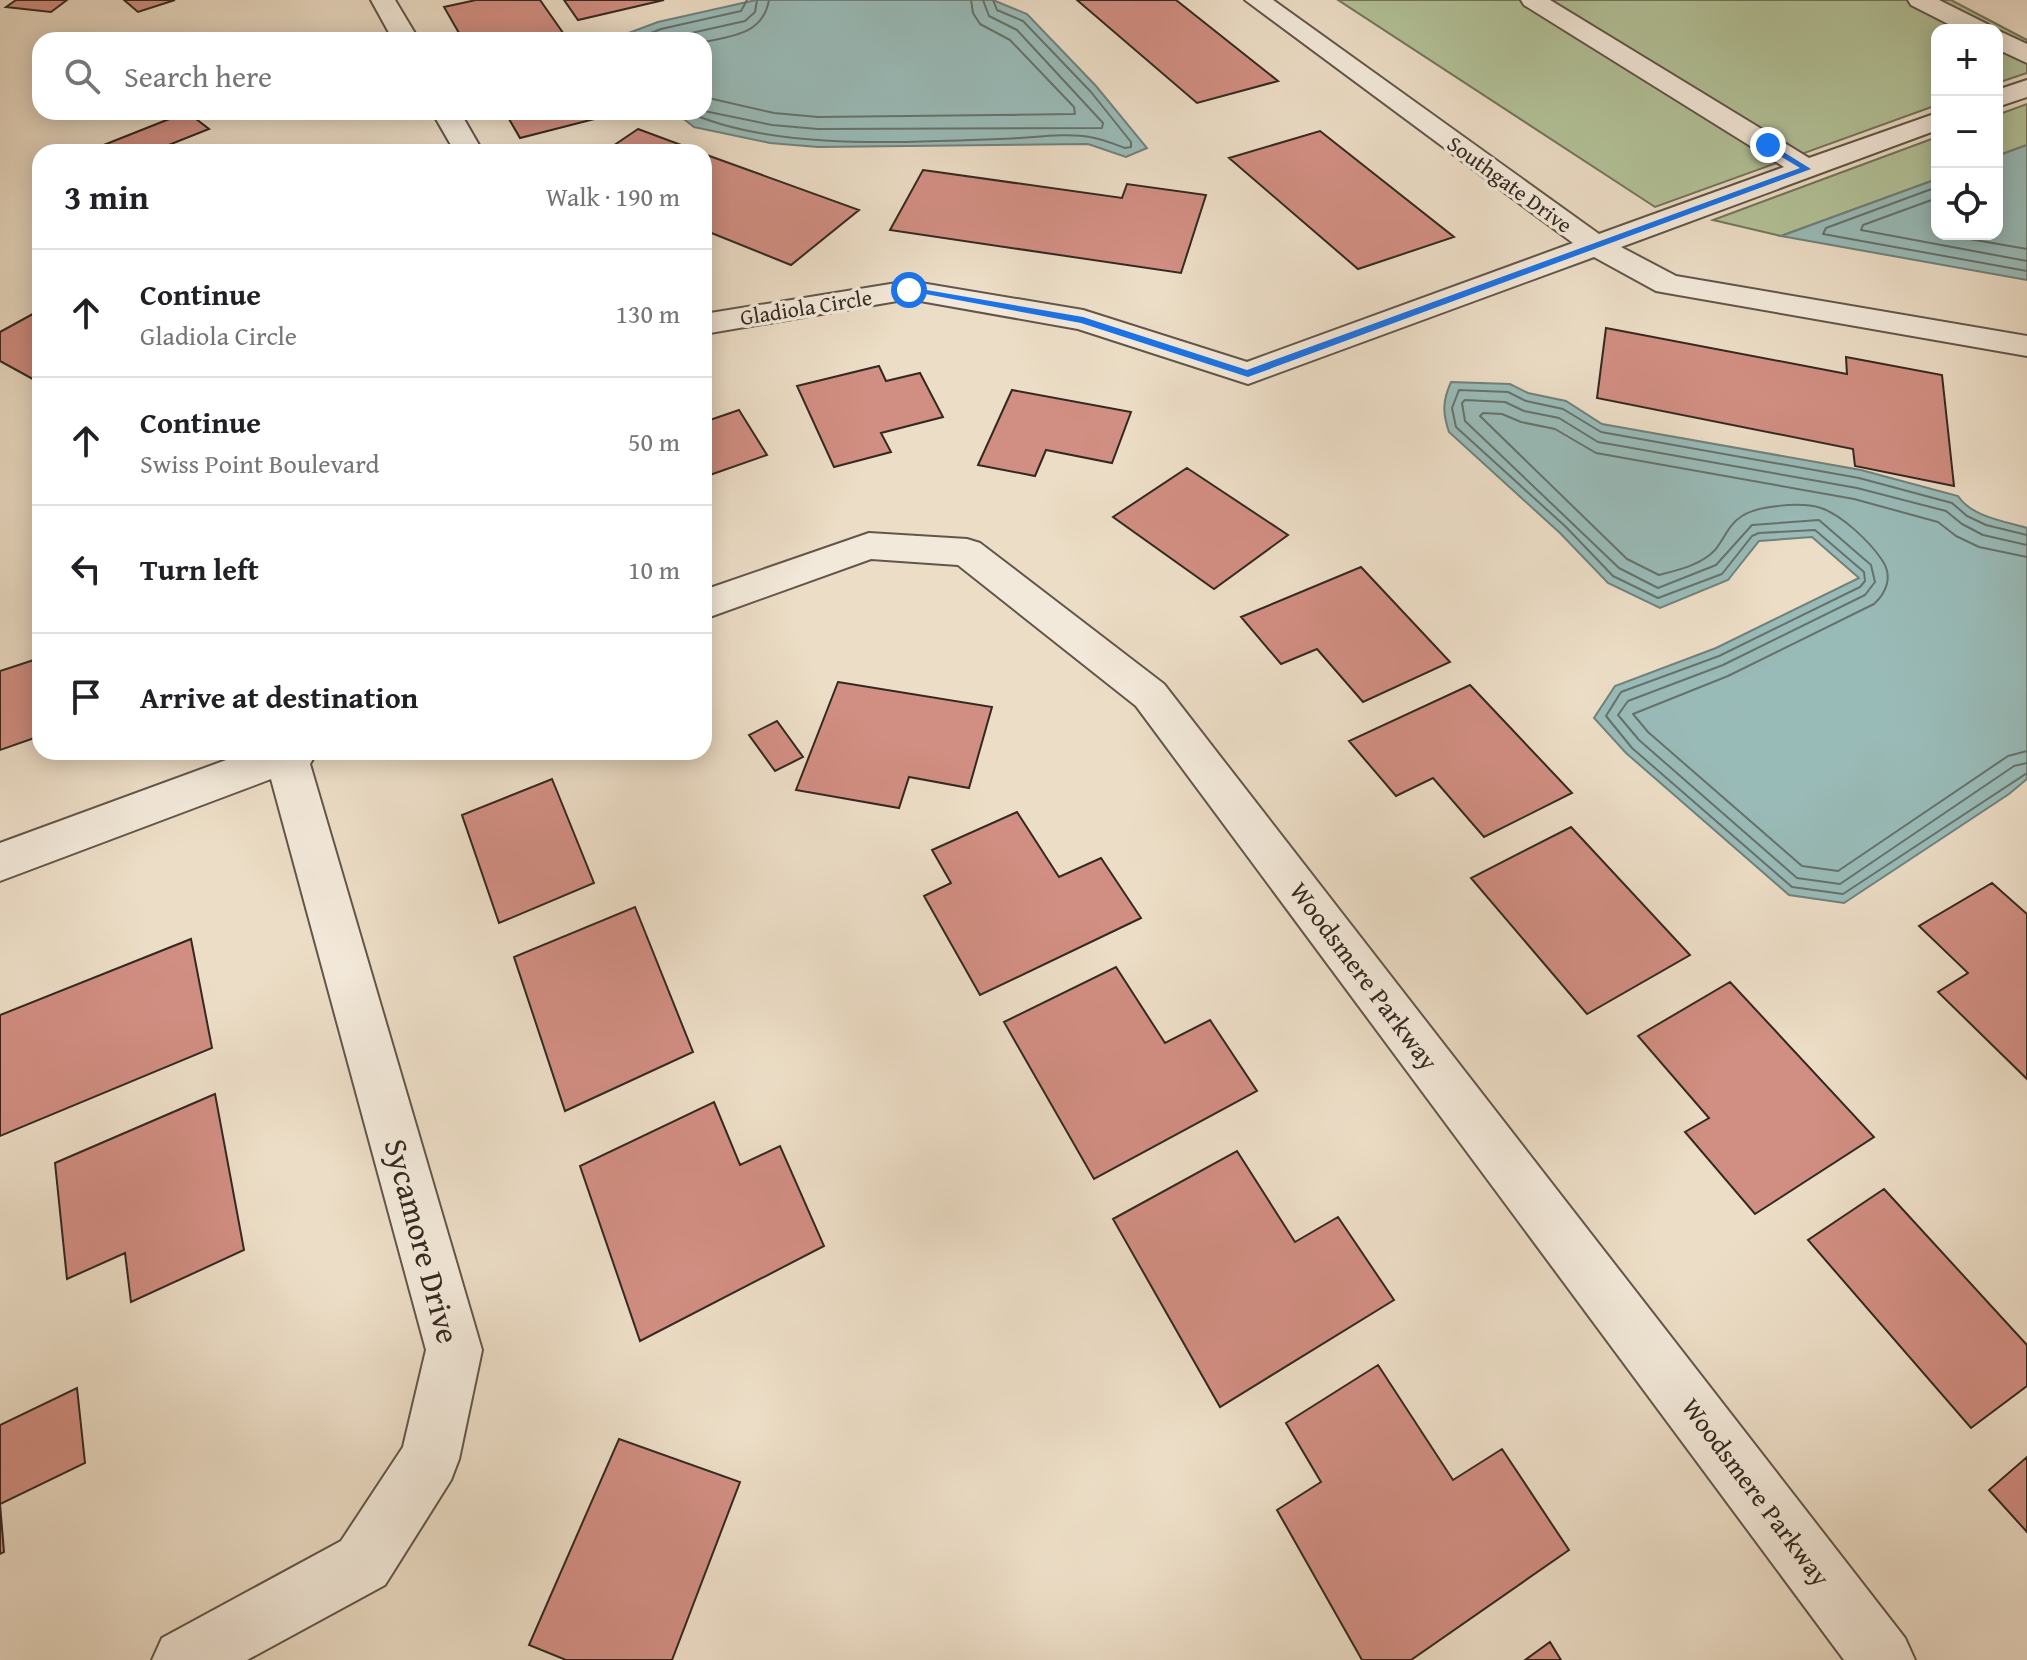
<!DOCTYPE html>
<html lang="en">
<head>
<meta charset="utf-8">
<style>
	:root { --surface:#fff; --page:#f2f2f2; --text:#202124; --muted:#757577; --line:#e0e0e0 }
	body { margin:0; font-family:"Gentium Book Plus",serif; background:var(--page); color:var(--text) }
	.controls { position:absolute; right:24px; top:24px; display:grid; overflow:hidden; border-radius:16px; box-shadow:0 4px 20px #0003 }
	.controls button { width:72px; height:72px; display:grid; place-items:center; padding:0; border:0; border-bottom:2px solid var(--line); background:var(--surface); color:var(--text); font:40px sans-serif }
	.stop { position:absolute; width:24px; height:24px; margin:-18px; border:6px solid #1a73e8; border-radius:50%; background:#fff }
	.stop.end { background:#1a73e8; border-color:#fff; box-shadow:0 2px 8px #0008 }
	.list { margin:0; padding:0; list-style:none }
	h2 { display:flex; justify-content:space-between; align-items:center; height:104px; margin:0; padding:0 32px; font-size:34px }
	h2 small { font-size:26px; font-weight:400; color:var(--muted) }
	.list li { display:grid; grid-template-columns:52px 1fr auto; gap:24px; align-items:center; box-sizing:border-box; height:128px; padding:0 32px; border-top:2px solid var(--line) }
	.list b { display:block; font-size:30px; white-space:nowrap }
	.list p { margin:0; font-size:26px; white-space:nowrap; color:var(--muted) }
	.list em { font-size:26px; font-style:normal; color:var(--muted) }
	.icon { flex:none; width:44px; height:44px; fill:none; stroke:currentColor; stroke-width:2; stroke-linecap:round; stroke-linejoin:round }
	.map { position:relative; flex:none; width:2027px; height:1660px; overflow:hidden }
	.search { position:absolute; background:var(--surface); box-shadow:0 4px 20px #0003; left:32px; top:32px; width:680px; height:88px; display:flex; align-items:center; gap:20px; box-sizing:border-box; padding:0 28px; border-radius:24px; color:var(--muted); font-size:30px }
	.panel { position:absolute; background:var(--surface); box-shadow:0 4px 20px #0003; left:32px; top:144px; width:680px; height:616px; border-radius:24px }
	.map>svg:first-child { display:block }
</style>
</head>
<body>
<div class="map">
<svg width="2027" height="1660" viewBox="0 0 2027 1660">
	<rect width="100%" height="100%" fill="#ecddc6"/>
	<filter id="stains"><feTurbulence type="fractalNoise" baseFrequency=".0025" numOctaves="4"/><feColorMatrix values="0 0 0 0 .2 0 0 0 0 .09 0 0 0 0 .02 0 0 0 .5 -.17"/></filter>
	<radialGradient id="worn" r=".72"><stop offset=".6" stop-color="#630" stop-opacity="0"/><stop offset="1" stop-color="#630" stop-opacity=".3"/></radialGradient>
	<!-- green -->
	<path fill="#b3c299" stroke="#74765d" stroke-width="2" d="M1338,0H1951L2027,40V73L1997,83V30H1937V105L1655,207Z
		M2027,104V145L1997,156V115Z
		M1937,137V179L1781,236L1713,220Z"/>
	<!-- water -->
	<path fill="#99bbb8" stroke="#71817c" stroke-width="2" d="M756,0H993L1027,14L1096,86L1147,148L1126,157L1088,144L818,147L770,143L694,127L675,112H704V40H610L658,22Z
		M2027,145V280L1781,236L1937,179V234H1997V156Z
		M1451,382L1510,384L1528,393L1566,401L1602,424L1861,470L1958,496C1972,517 2004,521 2027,528V779L2009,794L1844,903L1789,895L1626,753L1594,718L1615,686L1716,648L1859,578L1812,537L1759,541L1728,580L1660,608L1608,583L1560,533L1449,432C1442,412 1443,400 1451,382Z"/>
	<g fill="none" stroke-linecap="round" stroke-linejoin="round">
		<!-- shore -->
		<path stroke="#66726c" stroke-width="2" d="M633,40L661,29L741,11L747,0
			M660,40L745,21L755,12L757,0
			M704,42C733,36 763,34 769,0
			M704,97L774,113L818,117L1075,114L1074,107L1010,40L980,24L973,13L971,0
			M704,111L772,125L818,129L1102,128L1103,123L1017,30L989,16L983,0
			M688,112C774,151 904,142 998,139C1025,139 1064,132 1090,137C1102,139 1114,144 1125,148L1131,147V142L1091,92L1023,21L997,10L993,0
			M1937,187L1826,228L1823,234L2027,271
			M1937,198L1863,225L1861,230L2027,261
			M1941,234L2027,249
			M2027,535L1986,525L1967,516L1952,503L1859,478L1601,432L1563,409L1526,401L1508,392L1459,390L1452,408L1456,427L1566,527L1613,576L1658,598L1722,574L1752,536L1759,533L1815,530L1864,572L1865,581L1860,587L1719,656L1621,692L1606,716L1632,748L1792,887L1843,894L2027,773
			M2027,545L1983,535L1962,524L1946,511L1857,488L1598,442L1559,418L1524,411L1505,402L1465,400L1462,403L1465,421L1619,568L1658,588L1716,565L1752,525L1819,520L1871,565L1875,582L1865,595L1723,665L1628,701L1618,715L1639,740L1797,878L1840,884L2014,766L2027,763
			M2027,557L1979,547L1956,536L1938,522L1854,499L1596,453L1555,429L1521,422L1502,414L1483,413L1480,416L1627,559L1659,575C1678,570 1701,565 1715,550C1724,539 1729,524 1742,516C1759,505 1802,502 1821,508C1842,515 1870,542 1882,560C1893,576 1887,592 1874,604L1728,676L1633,714L1648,732L1802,866L1838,871L2008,756L2027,751"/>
	</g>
	<!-- building -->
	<path fill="#d18e82" stroke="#342921" stroke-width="2" d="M16,0H67L51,12L6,7Z
		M124,0H175L138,12Z
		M476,0H540L568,40H463L444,7Z
		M564,0H664L578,20Z
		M1077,0H1176L1278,81L1197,103Z
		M187,112L209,129L166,146L174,152H86Z
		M505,112H617L618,113L520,138Z
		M638,129L700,152H604Z
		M1320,131L1454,237L1358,269L1229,158Z
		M704,154L859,210L791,265L704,230Z
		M923,170L1122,198L1127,184L1206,195L1181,273L890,230Z
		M40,310V383L0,361V332Z
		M1606,328L1847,374L1846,357L1942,375L1954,486L1855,466L1853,449L1597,398Z
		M879,366L886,381L920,373L943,417L881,433L891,452L834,467L797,386Z
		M1012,390L1131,412L1112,463L1046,450L1035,476L978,465Z
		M739,410L767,455L704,477V422Z
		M1187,468L1288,535L1214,589L1113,517Z
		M1361,567L1450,662L1363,702L1317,649L1281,664L1241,617Z
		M40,658V736L0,750V671Z
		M838,682L992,707L969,788L909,777L899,808L796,790Z
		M1470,685L1572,793L1484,837L1433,778L1396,796L1349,741Z
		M777,721L803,757L775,771L749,735Z
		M552,779L594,883L499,923L462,815Z
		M1017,812L1059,877L1101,858L1141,918L980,995L924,896L951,883L932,850Z
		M1571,827L1690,955L1587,1014L1471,878Z
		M1992,883L2027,914V1079L1938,992L1968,973L1919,926Z
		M635,907L693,1052L565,1111L514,957Z
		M191,939L212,1048L0,1136V1015Z
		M1116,967L1165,1043L1210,1020L1257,1091L1094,1179L1004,1022Z
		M1730,982L1874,1137L1755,1214L1685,1132L1709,1118L1638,1036Z
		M215,1094L244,1250L131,1302L125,1253L67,1279L55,1163Z
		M714,1102L740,1165L780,1146L824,1246L640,1341L580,1166Z
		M1237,1151L1295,1242L1338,1217L1394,1300L1220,1407L1113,1219Z
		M1884,1189L2027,1345V1386L1971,1428L1808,1240Z
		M1378,1365L1453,1480L1502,1449L1569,1550L1411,1660H1362L1277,1510L1321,1482L1286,1423Z
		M77,1388L85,1463L0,1504L4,1552L0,1554V1425Z
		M619,1439L740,1482L672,1660H566L529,1645Z
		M2027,1457V1532L1989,1490Z
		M1550,1642L1561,1660H1525Z"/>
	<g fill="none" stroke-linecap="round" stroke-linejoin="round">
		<!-- minor casing -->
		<g stroke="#62564a" stroke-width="4">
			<path id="minor" d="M371,0H395L419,40H393Z
				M1245,0H1273L1599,234L1784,167L1524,5L1521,0H1550L1809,158L1937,113V130L1621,247L1676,276L2027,336V356L1667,293L1656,291L1594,257L1248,384L1078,329L909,299L704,334V314L909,281L1083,310L1247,362L1573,243Z
				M1908,0H1939L1989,25L1993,30H1960L1911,5Z
				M1997,30L2027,44V63L1997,49Z
				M2027,80V97L1997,107V90Z
				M432,112H460L483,152H455Z
				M869,533L967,539L980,543L1164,684L1905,1638L1915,1660H1844L1136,706L958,565L871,559L704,619V590Z
				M248,752H317L310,764L482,1350L459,1459L451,1480L385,1585L247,1660H152L162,1638L341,1541L403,1447L426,1350L271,779L0,881V843Z"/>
		</g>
		<!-- minor -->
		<use href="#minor" fill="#f3e9da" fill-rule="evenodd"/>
	</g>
	<!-- route -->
	<path fill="#1a73e8" d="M1765,144H1771L1811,169L1248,377L1081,323L904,290L909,287L1083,317L1247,370L1800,168L1765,147Z"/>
	<g text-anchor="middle" stroke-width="7" stroke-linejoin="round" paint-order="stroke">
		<!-- far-street labels -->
		<g font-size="22" fill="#342921" stroke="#f3e9da">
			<text transform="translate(1510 184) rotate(36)" y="8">Southgate Drive</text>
			<text transform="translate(806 307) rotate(-9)" y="8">Gladiola Circle</text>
		</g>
		<!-- street labels -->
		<g font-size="26" fill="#342921" stroke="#f3e9da">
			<text transform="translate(1364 976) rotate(53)" y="9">Woodsmere Parkway</text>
			<text transform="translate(1756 1492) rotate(53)" y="9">Woodsmere Parkway</text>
		</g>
		<!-- near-street labels -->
		<g font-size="32" fill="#342921" stroke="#f3e9da">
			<text transform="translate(422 1241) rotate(75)" y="11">Sycamore Drive</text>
		</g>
	</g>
	<rect width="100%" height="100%" filter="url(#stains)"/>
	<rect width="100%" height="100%" fill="url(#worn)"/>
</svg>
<div class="controls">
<button>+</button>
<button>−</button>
<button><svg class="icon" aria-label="locate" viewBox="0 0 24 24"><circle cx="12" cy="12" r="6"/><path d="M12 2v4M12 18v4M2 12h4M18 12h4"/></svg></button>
</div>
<div class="stop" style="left:909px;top:290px"></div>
<div class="stop end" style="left:1768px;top:145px"></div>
<div class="search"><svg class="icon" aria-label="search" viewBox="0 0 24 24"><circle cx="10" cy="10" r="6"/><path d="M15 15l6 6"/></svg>Search here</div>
<section class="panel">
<h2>3 min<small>Walk · 190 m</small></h2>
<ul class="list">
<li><svg class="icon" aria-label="ahead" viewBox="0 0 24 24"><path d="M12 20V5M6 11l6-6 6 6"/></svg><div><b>Continue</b><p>Gladiola Circle</p></div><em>130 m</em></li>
<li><svg class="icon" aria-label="ahead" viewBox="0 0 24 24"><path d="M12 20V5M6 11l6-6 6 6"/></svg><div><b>Continue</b><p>Swiss Point Boulevard</p></div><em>50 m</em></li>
<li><svg class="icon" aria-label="left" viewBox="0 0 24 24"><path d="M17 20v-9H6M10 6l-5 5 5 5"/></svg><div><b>Turn left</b></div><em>10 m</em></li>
<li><svg class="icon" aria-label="arrive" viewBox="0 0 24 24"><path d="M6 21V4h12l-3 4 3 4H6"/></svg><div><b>Arrive at destination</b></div></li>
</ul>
</section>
</div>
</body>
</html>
